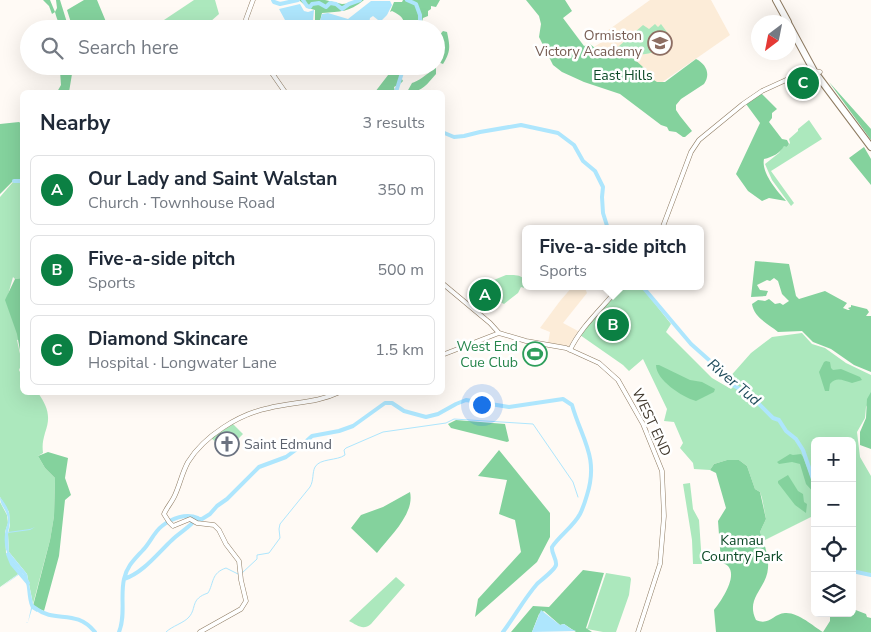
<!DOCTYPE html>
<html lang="en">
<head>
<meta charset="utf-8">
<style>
	:root { --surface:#fff; --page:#f6f6f7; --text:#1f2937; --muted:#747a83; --line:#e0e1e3; --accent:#0b8043 }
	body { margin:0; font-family:"Nunito Sans",sans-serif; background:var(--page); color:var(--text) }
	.controls { position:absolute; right:15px; bottom:15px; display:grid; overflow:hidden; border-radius:8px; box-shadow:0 5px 20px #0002 }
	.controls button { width:45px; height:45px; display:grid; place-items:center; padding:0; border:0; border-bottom:1px solid var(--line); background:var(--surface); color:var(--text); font:25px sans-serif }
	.compass { position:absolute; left:751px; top:15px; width:45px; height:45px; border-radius:50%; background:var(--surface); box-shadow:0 5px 20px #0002; rotate:212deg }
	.you { position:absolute; left:481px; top:404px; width:18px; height:18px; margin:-12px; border:4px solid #fff; border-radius:50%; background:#1a73e8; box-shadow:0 0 0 8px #1a73e833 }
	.badge { display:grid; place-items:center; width:32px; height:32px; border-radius:50%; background:var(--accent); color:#fff; font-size:16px; font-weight:700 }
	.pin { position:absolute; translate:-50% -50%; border:2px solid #fff; box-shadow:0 1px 5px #0006 }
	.popup { position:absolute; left:522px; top:225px; width:182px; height:65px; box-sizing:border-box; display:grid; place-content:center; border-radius:8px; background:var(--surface); filter:drop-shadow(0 1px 4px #0005); font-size:16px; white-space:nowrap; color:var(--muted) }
	.popup b { font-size:19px; color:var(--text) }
	.popup::after { content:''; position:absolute; left:50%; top:100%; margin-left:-10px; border:10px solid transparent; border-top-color:var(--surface) }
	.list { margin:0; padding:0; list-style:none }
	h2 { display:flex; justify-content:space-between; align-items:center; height:65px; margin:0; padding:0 20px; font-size:21px }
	h2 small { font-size:16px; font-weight:400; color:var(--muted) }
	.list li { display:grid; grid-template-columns:32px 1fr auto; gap:15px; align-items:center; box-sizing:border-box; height:70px; margin:0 10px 10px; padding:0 10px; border:1px solid var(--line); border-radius:8px }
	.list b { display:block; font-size:19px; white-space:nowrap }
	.list p { margin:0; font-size:16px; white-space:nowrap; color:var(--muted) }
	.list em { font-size:16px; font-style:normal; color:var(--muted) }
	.icon { flex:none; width:28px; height:28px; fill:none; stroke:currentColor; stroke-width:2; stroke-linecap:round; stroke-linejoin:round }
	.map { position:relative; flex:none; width:871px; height:632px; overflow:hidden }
	.search { position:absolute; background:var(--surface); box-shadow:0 5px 20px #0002; left:20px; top:20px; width:425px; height:55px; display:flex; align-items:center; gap:12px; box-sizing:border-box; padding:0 18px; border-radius:28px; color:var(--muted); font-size:19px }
	.panel { position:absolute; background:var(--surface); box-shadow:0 5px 20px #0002; left:20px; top:90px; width:425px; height:305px; border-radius:8px }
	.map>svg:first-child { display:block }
</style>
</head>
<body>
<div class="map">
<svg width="871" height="632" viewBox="0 0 871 632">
	<rect width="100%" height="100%" fill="#fffaf5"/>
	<!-- built -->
	<path fill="#fcecd8" d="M650,0H711L730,35L661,83L653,81L633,58L601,53L594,47L608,38L605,34L607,31Z
		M573,286H584L587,293L563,323L578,331L569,346L548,343L550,332L540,328L560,301Z"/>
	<!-- green -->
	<path fill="#ace8bd" d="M194,0H215L219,14L210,22L215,29H168L164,20Z
		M655,24L658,27L661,24L672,39C667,43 661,48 656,51C646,56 625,56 618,47L643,25L649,29Z
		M809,120L822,139L771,171L794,203L791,206L772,180L765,164L779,153L784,145L787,147L790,143L789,139L798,131V129Z
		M22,181V278L15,279L13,277L8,295L22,339L17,340L22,363L19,370L22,376V392L38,393C48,407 51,417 45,433C43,440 42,445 43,453L38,456L45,468L55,478L54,516L50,540L33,604L27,574L9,552L8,534L10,525L9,512L0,497V197L13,182Z
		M506,275C514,275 520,274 525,280L526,286H530L528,289L521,287L518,293L504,304L500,302L501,300L497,299L486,287L489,282Z
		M623,286H641L671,324L666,332L712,378L731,389L735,385L728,379L751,353L772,337L802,333L812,344L825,348L846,363L871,375V399L866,407L865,418L857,432L860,457L871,476V576L856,573L852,570V441H815V515L763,541L760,532L766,519L762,498L760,492L755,489L747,466L739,460H727L714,464L710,470L694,469L693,463L680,448L683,443L674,422L664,421L667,409L643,359L629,371L623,365L580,335Z
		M233,424L243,434L237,440L240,444L230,454L211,438Z
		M690,483L693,509L699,520L702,564H693L692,540L683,484Z
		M0,502L7,515L8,523L5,532L6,553L21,572L0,587Z
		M606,573L630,577L631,579L629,595L616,632H603L587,629Z
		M396,577L405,585L371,624C363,631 357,625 349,621Z"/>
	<!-- forest -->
	<path fill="#84d29d" d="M43,0H50L55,12L57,8L56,0H60L69,29C60,29 57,20 55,12L52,14L49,6Z
		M84,0H97L109,29H73L67,10Z
		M299,0H325L342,4L353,3L357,0H364C348,13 341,11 322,13L319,25L315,20V10L308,8Z
		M403,0H440L436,7L431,6V9L428,11V16L423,18L422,23L425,29H405C404,18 402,16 392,11L390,12L394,2H402Z
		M526,0H565L572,11L563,18L584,46L590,44L601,53L633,58L643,67L649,77L657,82H665L696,59C706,64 711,74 704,84L681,99L676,105V110L680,116L692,131L685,137H683L676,132L669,131L667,127L661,125L620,94L584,82L562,72L553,65L539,37L541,24L539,16Z
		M443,31L447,32C450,46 451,51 443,64L438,62L436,67V74C427,84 422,93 407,92L412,83C417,82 428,74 433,69L432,66H436V39Z
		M395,66H403L399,74L403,81L401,83L394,87L395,92H375Z
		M73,68L69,92H57L61,85L60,71Z
		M829,82L871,129V140Z
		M761,93L777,109L772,113V118L769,122L782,139L787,140L789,144L787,147L784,146C780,153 773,157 764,159C761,173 777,191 786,201L769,198L762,201L748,191L736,174L760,123L746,104Z
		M19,122L22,124V181H13L0,194V124Z
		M864,147L871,159V185L849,158Z
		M755,261L789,264L796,296L799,299L825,291L847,303L843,308L848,310H850L848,308L851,307V305L867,309L869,312L866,316H871V372L854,365L831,349L813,342L802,331L778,332C769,324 754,318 752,304L758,300L765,301L769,299L775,304L780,303L783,305L789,301L782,294L778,281L774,278L770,281L767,280L757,285L760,290L768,291L766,296L751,297Z
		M22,278V362L17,334L5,300L15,279Z
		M826,361L830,362L831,368L833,370L841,369L860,377L862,380L852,383C843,381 837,376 830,384L829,391H825L819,372L824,362Z
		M656,365H659L690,380L702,382L715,389L714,392L696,401C682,397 656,380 656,365Z
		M871,392V449L860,445V432L866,418L867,399Z
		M456,420L505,424L509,441L507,442L451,428L448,424Z
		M499,450L550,513V537L537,562L475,617L478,599L521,552L515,520L499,514L507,480L478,476Z
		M48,452L68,458L65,478L71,495L65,500L59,556L44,611L33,606L50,540L54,516L55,478L45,468L38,456Z
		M790,454L793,455L801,454L803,457L813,483L815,494L806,484L800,464L792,462L779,464L777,462Z
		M727,460H739L747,466L755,489L760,492L766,519L760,532C764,543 769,556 768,568C767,588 745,598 756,620C769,626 773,614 785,613C798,612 813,626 823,632L830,621V613H852L853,609L866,614L867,617L871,618V632H716L714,610C721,601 738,577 728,566C726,564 723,563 721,562L718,521L726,508L716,473L710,470L714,464Z
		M788,475L798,491L803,494L804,502L807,504L806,513L795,505L778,483V481Z
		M410,492C415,514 389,537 377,553L351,528L361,515L383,507Z
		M583,570L604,573L586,628L592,632H576L564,624L560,625L544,611L539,614L532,632H511L533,606L549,607Z"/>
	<!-- water -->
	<path fill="#aee6fd" d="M371,1H390L392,5L387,15L382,20H378L373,16L370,18L369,23L372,29L322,28L320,21L322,14L328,13L348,19Z
		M300,4L304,11L308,12L314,10L313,20L318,24L316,28L290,29L282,24L285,20L279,9Z
		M0,497C10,509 12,518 8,532L30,529L35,527L30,530L8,533V534L9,552L27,574L33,604L38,608L37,612L32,609L28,622L27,623H26L28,622L31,608C26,597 29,585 23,574L21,573L0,588L21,572C11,559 3,554 5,534C5,528 10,522 7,515C5,508 0,505 0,497Z
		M541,610L560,625L564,624L571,629L576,631L532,632Z"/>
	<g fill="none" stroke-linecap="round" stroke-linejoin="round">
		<!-- stream -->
		<path stroke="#aee6fd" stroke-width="1" d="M242,573L257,559V555L269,553L280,538L279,529L280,524L310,487C314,480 312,473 315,467C320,458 337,461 345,455L344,450L346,448L383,432L446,423L454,419L533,424L573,482L578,497
			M166,632C172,626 184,623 189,617C197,608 190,599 208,593C214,583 211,573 226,568L238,574"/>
		<!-- river -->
		<path stroke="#aee6fd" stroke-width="4" d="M273,0L274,2L280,4L298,0
			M303,0L307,6L310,7L312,4L319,3L326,7L330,3L336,4L342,9L349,4L360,0
			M407,0L416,4L420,15V29
			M396,92L404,66
			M442,132L454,137L464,136L480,132L521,125L558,133L574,145L583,161L595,171L603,187L602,197L603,213L608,229
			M14,181H22
			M642,286L691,344L718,368L733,385L750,395L773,418L779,420L786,431L796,439L803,450L815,485
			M8,554L12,564L28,583
			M852,571L871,575
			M124,579C127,566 134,560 143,550C150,543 154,532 162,526C172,518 186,513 198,518
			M35,608C56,624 75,608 95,632
			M119,632C126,615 120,597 124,579C143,573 158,553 172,540C180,532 189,528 196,519H202L210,514L217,506L227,499L259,467L286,457L301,446L312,436L339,431L353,426L385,403H392L404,411L426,417L438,414L456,404L466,400L509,407L563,399L572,405C582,440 599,457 587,495C585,502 583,508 580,514C573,527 560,535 552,547C551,553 557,559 556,565C555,570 541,580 537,584C524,599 515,616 503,632"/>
		<!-- tertiary casing -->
		<g stroke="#8e7b62" stroke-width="5">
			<path id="tertiary" d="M247,29L246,19L253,0
				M267,66L285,92
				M662,229L691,152L699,140L743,104L762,91L797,75L814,71L820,72
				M442,283L490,323L499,333
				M499,333L526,341L566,348L599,363L618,380L643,424L662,471L664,516L660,564L638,632
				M570,350C582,325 603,308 620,286
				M442,355L499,333
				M200,632L241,609L246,601L241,580L239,561L226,544L219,530L214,525L197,523L190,519L173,526L169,522L164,514C167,507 172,502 175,495C180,484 182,473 188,462C204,436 239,414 269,408C293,402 317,403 340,392"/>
		</g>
		<!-- trunk casing -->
		<g stroke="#8e7b62" stroke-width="8">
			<path id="trunk" d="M776,0L788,22
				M788,23L814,71L871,147"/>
		</g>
		<!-- tertiary -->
		<use href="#tertiary" stroke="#fff" stroke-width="4"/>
		<!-- trunk -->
		<use href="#trunk" stroke="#fff" stroke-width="6"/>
	</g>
	<!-- icons -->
	<defs>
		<g id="school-ring" transform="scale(1.25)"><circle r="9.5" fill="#fff" stroke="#8d6e63" stroke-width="1.5"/><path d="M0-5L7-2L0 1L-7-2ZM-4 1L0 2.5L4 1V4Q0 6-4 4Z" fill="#8d6e63"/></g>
		<g id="stadium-ring" transform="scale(1.25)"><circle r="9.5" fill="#fff" stroke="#2e9e5b" stroke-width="1.5"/><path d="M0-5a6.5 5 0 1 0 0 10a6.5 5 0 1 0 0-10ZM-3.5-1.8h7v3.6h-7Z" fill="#2e9e5b"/></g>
		<g id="church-ring" transform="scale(1.25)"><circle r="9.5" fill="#fff" stroke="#6b7280" stroke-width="1.5"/><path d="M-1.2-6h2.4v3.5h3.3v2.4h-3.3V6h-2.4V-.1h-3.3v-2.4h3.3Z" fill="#6b7280"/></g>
	</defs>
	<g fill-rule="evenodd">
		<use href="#school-ring" x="660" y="43"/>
		<use href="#stadium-ring" x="535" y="354"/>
		<use href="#church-ring" x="227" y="444"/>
	</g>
	<g text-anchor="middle" stroke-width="5" stroke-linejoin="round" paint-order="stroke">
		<!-- education labels -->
		<g font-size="14" fill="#785e54" stroke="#fff" text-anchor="end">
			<text x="642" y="40">Ormiston<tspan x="642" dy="16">Victory Academy</tspan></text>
		</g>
		<!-- park labels -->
		<g font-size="14" fill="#0d4927" stroke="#fff">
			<text x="623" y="80">East Hills</text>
			<text x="742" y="545">Kamau<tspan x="742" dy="16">Country Park</tspan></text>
		</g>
		<!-- leisure labels -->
		<g font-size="14" fill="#27864d" stroke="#fff" text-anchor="end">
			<text x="518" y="351">West End<tspan x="518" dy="16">Cue Club</tspan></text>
		</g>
		<!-- street labels -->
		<g font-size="14" fill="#40382d" stroke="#fff">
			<text transform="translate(652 422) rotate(65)" y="5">WEST END</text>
		</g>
		<!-- worship labels -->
		<g font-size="14" fill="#5b616d" stroke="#fff" text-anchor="start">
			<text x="244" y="449">Saint Edmund</text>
		</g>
		<!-- water labels -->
		<g font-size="15" font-style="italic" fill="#1f4b5b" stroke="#fff">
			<text transform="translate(734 382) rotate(40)" y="5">River Tud</text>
		</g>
	</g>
</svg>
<div class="controls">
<button>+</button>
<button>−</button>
<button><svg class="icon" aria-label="locate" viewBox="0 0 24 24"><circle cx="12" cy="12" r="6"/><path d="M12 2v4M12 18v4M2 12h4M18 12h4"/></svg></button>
<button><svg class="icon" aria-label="layers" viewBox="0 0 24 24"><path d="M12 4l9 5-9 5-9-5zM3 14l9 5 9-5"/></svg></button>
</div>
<svg class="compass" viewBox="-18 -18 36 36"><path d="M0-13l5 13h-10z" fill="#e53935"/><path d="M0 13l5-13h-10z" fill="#747a83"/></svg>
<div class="you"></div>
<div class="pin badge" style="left:485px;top:295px">A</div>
<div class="pin badge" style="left:613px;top:325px">B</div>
<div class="popup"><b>Five-a-side pitch</b>Sports</div>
<div class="pin badge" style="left:803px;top:83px">C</div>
<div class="search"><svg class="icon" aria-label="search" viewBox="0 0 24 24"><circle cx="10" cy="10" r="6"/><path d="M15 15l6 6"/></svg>Search here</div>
<section class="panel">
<h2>Nearby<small>3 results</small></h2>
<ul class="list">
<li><span class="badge">A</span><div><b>Our Lady and Saint Walstan</b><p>Church · Townhouse Road</p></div><em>350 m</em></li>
<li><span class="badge">B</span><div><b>Five-a-side pitch</b><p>Sports</p></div><em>500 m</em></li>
<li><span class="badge">C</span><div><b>Diamond Skincare</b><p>Hospital · Longwater Lane</p></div><em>1.5 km</em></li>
</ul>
</section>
</div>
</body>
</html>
